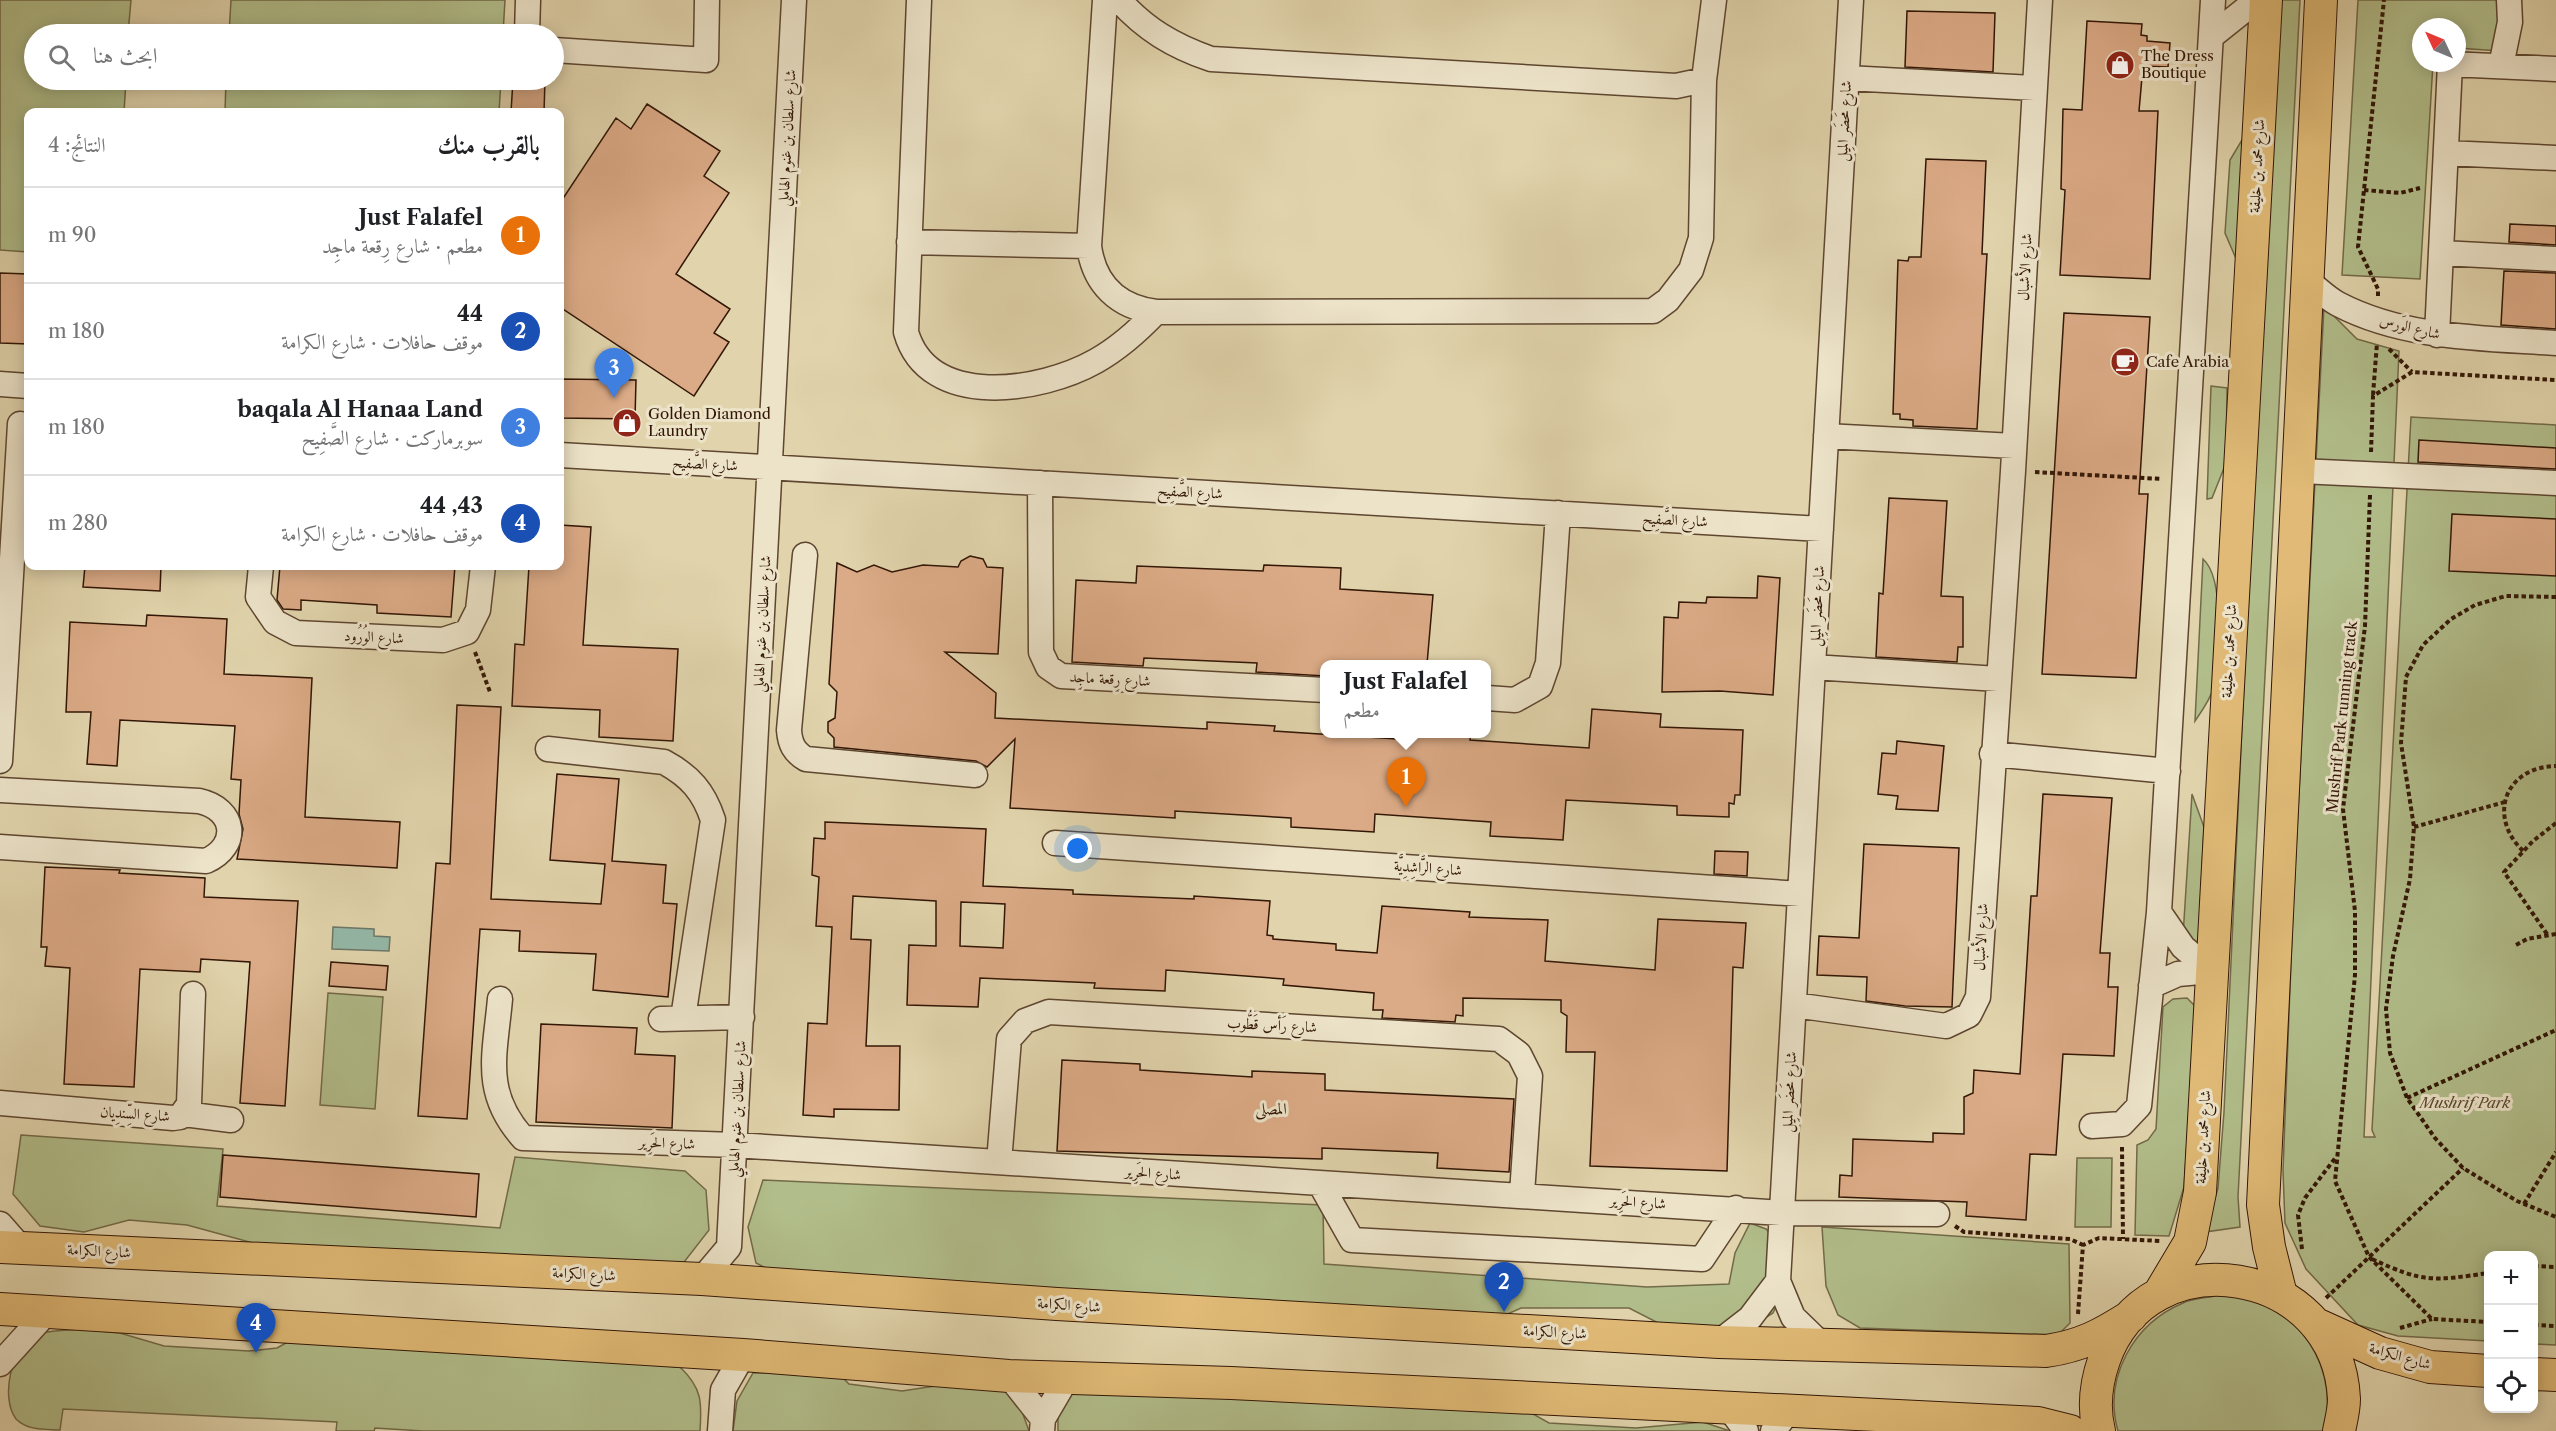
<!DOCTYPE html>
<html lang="ar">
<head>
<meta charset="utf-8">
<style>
	:root { --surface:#fff; --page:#f2f2f2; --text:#202124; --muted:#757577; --line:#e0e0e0; --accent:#7c3aed }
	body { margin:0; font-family:"Libre Caslon Text",Amiri,serif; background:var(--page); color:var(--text); direction:rtl }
	.controls { position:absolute; right:18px; bottom:18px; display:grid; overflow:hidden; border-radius:12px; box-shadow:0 3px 15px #0003 }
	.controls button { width:54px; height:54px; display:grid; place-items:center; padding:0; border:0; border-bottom:2px solid var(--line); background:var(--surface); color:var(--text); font:30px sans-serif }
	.compass { position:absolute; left:2412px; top:18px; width:54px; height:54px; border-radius:50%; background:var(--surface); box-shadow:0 3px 15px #0003; rotate:314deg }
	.you { position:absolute; left:1078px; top:849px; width:21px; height:21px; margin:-15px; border:4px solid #fff; border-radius:50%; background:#1a73e8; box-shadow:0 0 0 9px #1a73e833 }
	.badge { display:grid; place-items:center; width:39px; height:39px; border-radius:50%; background:var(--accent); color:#fff; font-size:20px; font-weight:700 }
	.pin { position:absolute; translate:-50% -50px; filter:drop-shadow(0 2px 3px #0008) }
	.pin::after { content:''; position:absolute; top:32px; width:21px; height:18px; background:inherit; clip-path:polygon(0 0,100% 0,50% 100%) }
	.popup { position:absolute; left:1320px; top:660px; width:171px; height:78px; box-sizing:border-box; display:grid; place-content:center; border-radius:12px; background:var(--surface); filter:drop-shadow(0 2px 4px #0005); font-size:20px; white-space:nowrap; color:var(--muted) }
	.popup b { font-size:22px; color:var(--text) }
	.popup::after { content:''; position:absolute; left:50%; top:100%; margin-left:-12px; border:12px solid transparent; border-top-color:var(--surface) }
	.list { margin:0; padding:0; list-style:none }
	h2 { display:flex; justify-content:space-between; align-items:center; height:78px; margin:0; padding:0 24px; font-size:26px }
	h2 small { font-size:20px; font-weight:400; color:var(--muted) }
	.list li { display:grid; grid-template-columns:39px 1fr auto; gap:18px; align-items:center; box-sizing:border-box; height:96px; padding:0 24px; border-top:2px solid var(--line) }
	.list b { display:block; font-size:22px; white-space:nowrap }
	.list p { margin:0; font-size:20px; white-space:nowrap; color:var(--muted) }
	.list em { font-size:20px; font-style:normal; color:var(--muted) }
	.icon { flex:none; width:33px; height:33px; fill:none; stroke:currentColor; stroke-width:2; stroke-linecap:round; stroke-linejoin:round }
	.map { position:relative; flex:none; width:2556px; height:1431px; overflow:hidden; direction:ltr }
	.search { position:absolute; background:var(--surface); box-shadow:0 3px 15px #0003; left:24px; top:24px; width:540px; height:66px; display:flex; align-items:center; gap:15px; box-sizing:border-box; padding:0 21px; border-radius:33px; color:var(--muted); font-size:22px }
	.panel { position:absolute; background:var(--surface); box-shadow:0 3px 15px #0003; left:24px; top:108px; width:540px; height:462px; border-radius:12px; direction:rtl }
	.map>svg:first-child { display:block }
</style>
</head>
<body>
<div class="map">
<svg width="2556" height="1431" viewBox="0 0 2556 1431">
	<rect width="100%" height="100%" fill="#e1d4ac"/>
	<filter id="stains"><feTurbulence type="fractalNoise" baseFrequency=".00333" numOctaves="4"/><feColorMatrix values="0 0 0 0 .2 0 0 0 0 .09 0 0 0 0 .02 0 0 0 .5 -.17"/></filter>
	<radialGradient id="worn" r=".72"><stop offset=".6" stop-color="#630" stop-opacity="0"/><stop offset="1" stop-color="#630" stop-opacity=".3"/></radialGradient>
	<!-- green -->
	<path fill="#b1bd8a" stroke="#726a48" stroke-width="1.5" d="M0,0H131L128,34H34V80H126L124,112H28V252L0,250Z
		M231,0H505L503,34H229Z
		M2276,0H2300L2238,1197L2240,1227L2205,1232L2218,1188L2224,1112Z
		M2358,0H2503L2500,51L2457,48V27H2421V63H2433L2420,279L2342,275Z
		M226,80H501L499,112H225Z
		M2245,135L2237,261L2225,233L2230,160Z
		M2324,306L2357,339L2399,351L2364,1137H2375L2372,1130L2411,417L2556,425V1345L2534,1344V1256H2488V1341L2398,1336L2358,1325L2306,1269L2285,1223L2283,1171L2293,910Z
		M2211,386L2227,388L2226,463L2212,498L2207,499Z
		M2203,559C2226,579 2218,660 2213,689C2210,700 2201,712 2195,721Z
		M2192,794L2204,827L2198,950L2183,936Z
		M328,993L383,997L375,1109L320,1105Z
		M2187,998L2196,1007L2184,1187L2169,1236L2135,1235L2137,1145L2148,1140L2156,1129L2163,1007L2173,999Z
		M21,1135L223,1149L217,1206L500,1228L515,1157L685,1171L706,1190L709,1230L681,1266L253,1243L187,1225L129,1220L84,1232L40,1226L13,1194Z
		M2077,1158H2112L2111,1227H2075Z
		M763,1180L1323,1205L1324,1264L1647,1287L1729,1284L1735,1253L1750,1223L1766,1229L1784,1248L1783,1293L1773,1313L1751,1327H1666L1629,1308H1521L1485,1324L779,1275L756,1263L748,1227Z
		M1822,1227L2069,1244L2070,1323L2058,1335L1860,1328L1838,1315L1826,1286Z
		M2219,1295C2231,1297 2245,1297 2256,1301C2310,1322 2337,1375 2324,1431H2118C2103,1378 2133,1324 2183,1303C2194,1298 2208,1298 2219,1295Z
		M78,1329L120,1333L164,1346L249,1351L277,1348L293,1339L680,1367C702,1388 702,1402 700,1431H423L375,1428L374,1431H336L337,1422L63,1409L60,1430C45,1429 28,1431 16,1419C0,1398 11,1345 37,1335C48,1330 66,1331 78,1329Z
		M836,1371L849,1384L902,1391L935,1386L949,1379L1008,1388L1019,1403L1029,1431H733L737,1401L753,1373Z
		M1073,1384L1524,1409L1549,1423L1636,1428L1703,1422L1730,1431H1058V1413Z"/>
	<!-- water -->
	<path fill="#94b8a7" stroke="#6d7767" stroke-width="1.5" d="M333,927L374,929V936L390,937L389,951L332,949Z"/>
	<!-- building -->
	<path fill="#dbaa86" stroke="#321606" stroke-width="1.5" fill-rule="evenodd" d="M1907,11L1995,13L1993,72L1905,67Z
		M2087,21L2142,24L2141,35L2147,36V41L2170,43L2168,67L2143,66L2139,111H2158L2150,279L2060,275L2065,190L2061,189L2063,109L2082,110Z
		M513,80H545L544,112H511Z
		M647,104L720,151L704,176L729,193L676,274L730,309L714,333L729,342L694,396L560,307V203L616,118L631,129Z
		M1926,159L1986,161L1982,254H1987L1977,429L1913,426V420L1900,419V414H1893L1898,260L1908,261L1909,257H1921Z
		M2510,224L2556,226V245L2509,242Z
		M2504,271L2556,273V329L2501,325Z
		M0,273L28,274V344L0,343Z
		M2064,313L2150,317L2139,494H2148L2136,678L2042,674Z
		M560,379L636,380L635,419L560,418Z
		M2419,440L2556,448V469L2418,462Z
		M1889,498L1947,501L1941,596L1963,597V647H1958L1957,662L1876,657L1879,593L1883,594Z
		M2452,514L2556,519V576L2449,571Z
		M560,525L591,527L583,645L678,649L673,741L599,737L600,710L512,706L515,644L524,645L529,566H560Z
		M970,556L983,559L987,567L1003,568L998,654L945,652L996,693L995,718L1207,729V722L1275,726L1274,731L1397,739V734H1471L1470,740L1589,748L1592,709L1661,714L1660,727L1743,730L1740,795H1735L1734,804L1729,803V817L1677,815V806L1566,800L1563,840L1490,836L1491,822L1375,814L1374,832L1291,827V818L1175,811V818L1010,808L1015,739L987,767L976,761L834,747V738L828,732V722L835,718L837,692L829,684L837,563L857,572L874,565L892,572L923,565L958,567L961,561Z
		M1264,565L1341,568L1340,589L1433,595L1427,664H1325V676L1256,672L1257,663L1144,658L1143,666L1072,662L1076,580L1136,583L1137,566L1263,571Z
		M85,566H161L160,591L83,587Z
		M280,566H455L451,617L377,613V605L301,600V610L283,609L277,600Z
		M1758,576L1780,578L1773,695L1720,691L1662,692L1664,617L1678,618L1679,602L1706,603L1707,597L1757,598Z
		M147,615L227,619L224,674L312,678L305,817L400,822L397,868L237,859L243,829L239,814L241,780L231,779L235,726L120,720L117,766L87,764L91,712H66L70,622L146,626Z
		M457,705L501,707L491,899L601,904L605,864L550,860L557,774L619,779L612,861L666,865L663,903L677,904L668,997L593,990L596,954L519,951L520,931L480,929L467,1119L418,1116L436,863L450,864Z
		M1897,741L1944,746L1938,811L1896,809L1898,796L1878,794L1882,753L1896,754Z
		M2043,794L2112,798L2100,953H2110L2108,987H2118L2114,1056L2063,1054L2056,1155L2030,1154L2026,1220L1966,1216L1967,1202L1839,1197L1840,1175L1852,1176L1853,1139L1933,1142V1133L1964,1134V1097L1973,1093L1974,1070L2020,1074L2031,896H2037Z
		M825,822L986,829L983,886L1073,890V894L1194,899V896L1270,901L1267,935L1273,936V939L1336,944V950L1377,953L1382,906L1470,912L1469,917L1548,920L1545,961L1655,970L1658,919L1746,923L1743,968L1733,967L1727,1171L1590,1166L1595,1052H1566L1567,1016L1561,1012V1000L1463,998V1016L1456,1015L1455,1022L1382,1018L1383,1010H1373L1374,993L1283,985L1284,979L1166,970L1165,991L1094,988L1095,983L980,978L978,1007L907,1005L909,945L936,946V901L853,896L851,939L871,940L866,1046H900L899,1110L834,1109V1117L803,1115L808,1023L827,1024L832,927L816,926L819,877L812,875L814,838L825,839ZM961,902L1005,904L1003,948L960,946Z
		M1864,844L1959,848L1952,1007L1905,1006L1866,1001L1867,977L1817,975L1819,936L1859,938Z
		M1715,851L1748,852L1747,876L1714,874Z
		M45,867L120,870L119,873L205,878L204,897L298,901L285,1106L240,1103L250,962L201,959L200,972L140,969L134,1087L64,1084L70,968L45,966L47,947H41Z
		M331,962L388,966L386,990L329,986Z
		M541,1024L637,1028L635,1054L675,1056L672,1128L536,1122Z
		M1062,1060L1140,1064V1070L1252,1077V1071L1325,1074V1090L1514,1099L1509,1172L1437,1168L1438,1153L1322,1148V1159L1057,1151Z
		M223,1155L479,1174L476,1217L220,1197Z"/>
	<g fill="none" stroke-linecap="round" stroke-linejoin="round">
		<!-- minor casing -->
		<g stroke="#5e4630" stroke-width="27">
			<path id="minor" d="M919,0L906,332C928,410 1041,392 1096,361C1119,348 1138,331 1156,312
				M1105,0L1089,246C1094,284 1118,307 1156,312L1653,311L1668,300L1691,270L1701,238L1704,80L1714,0
				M1119,0C1145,29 1173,46 1211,59L1676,86L1704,80
				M527,34L528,0
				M2212,36L2257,0
				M554,50L706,60L707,0
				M2501,66L2510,22L2509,0
				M1847,78L2035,88
				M2446,153L2556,158
				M909,242L1089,246
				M2442,253L2556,259
				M2309,282C2318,289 2328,299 2338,304C2405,339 2483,338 2556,343
				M2437,335L2450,64L2556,69
				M0,384L28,386
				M1826,436L2014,446
				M560,455L1821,529
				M2300,471L2556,483
				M1040,483L1041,652L1048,667L1061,676L1325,690
				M805,555L789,730C790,744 794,752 806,759L975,775
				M261,566L258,597L275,622L296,633L443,640L467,632L478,610L483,566
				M1813,667L1998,679
				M1487,698L1515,700L1540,686L1548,663L1558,513
				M548,749L664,762C690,776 704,792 713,820L683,1018
				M1992,754L2168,771
				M0,761L20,424
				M0,790L199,801C236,809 240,846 206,861L0,847
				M1055,843L1800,894
				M2159,912L2183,947L2211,971
				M2151,986L2178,974L2211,971
				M500,999C495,1055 482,1092 523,1138L735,1145L1782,1213L1937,1214
				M1794,1005L1946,1026L1969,1015L1978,997L2013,471L2040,0
				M661,1019L742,1017
				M0,1103L173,1118L180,1117L189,1104L193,994
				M184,1114L231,1120
				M2092,1126L2122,1124L2139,1106L2159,912L2213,0
				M999,1162L1009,1039L1025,1021L1049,1012L1499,1039L1519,1054L1530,1076L1522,1194
				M1321,1185L1352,1240L1702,1259L1736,1208
				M0,1224L21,1248
				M702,1279L729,1247L794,0
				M1719,1342L1750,1318L1778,1281
				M1823,1346L1793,1317L1778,1281L1851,0
				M0,1364L48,1311
				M1009,1376L1043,1419
				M1729,1408L1746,1431
				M720,1431L723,1390L743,1355
				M1042,1431L1043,1419L1067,1378
				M1773,1431L1789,1411"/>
		</g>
		<!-- major casing -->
		<g stroke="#321606" stroke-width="34">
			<path id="major" d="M0,1247L702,1279L1057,1304L1719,1342L2046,1351C2081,1346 2101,1335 2131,1316
				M2159,1294L2190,1242L2200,1192L2266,0
				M2281,1295L2269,1247L2263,1205L2321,0
				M0,1309L743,1355L1009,1376L1231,1383L2038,1423L2070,1431
				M2316,1324L2380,1353L2430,1367L2488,1371
				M2534,1374L2556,1375
				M2099,1431C2093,1407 2096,1383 2104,1360C2148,1234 2338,1264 2344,1399C2344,1410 2341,1421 2339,1431"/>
		</g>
		<!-- path -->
		<path stroke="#321606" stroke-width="4" stroke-dasharray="4.5 3" stroke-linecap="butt" d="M2364,190L2400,193L2420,188
			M2378,296V289L2358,247L2384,0
			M2389,349L2412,372
			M2373,395L2377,343
			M2371,452L2373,396L2412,372L2556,380
			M2035,472L2162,479
			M2370,495L2365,626L2343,809L2355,911V975L2335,1181L2369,1257L2432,1319L2488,1322
			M2556,597L2506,596L2475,605L2451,619L2423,645L2406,677L2401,743L2414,827L2410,879L2393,956L2386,1009L2390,1053L2407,1098L2435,1138L2463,1168L2517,1201L2556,1217
			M475,652L490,692
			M2414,827L2505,802
			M2523,851C2487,816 2505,767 2556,766
			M2547,934L2504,872L2533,841L2556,823
			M2516,945L2527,939L2556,934
			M2407,1098L2556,1030
			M2122,1147L2123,1239
			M2524,1204L2556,1152
			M1955,1226L1964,1232L2070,1239L2083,1245
			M2302,1249L2298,1215L2305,1198L2336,1157
			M2372,1259C2423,1283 2434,1281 2488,1273
			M2534,1266L2556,1267
			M2326,1298L2463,1168
			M2078,1314L2083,1245L2099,1238L2160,1241
			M2534,1325L2556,1326
			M2400,1328L2432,1319"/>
		<!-- minor -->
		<use href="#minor" stroke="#ece3c9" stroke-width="24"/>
		<!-- major -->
		<use href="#major" stroke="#e0ba76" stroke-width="32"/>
	</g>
	<!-- icons -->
	<defs>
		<g id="shop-disc" transform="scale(1.5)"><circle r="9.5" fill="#8f2418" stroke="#ece3c9"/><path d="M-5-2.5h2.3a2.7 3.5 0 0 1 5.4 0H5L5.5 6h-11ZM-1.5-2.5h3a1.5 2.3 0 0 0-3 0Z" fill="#fff"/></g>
		<g id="cafe-disc" transform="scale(1.5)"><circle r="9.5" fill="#8f2418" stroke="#ece3c9"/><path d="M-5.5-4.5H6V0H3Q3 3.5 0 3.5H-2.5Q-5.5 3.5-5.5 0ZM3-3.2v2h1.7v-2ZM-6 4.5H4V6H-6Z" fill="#fff"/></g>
	</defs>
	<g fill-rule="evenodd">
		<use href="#shop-disc" x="2120" y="65"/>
		<use href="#cafe-disc" x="2125" y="362"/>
		<use href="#shop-disc" x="627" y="423"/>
	</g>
	<g text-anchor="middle" stroke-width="6" stroke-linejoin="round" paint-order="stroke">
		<!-- poi labels -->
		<g font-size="15" fill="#321606" stroke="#ece3c9" text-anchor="start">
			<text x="2141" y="61">The Dress<tspan x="2141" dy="17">Boutique</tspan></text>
			<text x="2146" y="367">Cafe Arabia</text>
			<text x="648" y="419">Golden Diamond<tspan x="648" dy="17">Laundry</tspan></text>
		</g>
		<!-- street labels -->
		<g font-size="15" fill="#321606" stroke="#ece3c9">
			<text transform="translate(1844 121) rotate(-87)" y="5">شارع مَحضَر المِيل</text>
			<text transform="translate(787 138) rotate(-87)" y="5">شارع سلطان بن غنوم الهاملي</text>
			<text transform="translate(2257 166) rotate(-87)" y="5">شارع محمد بن خليفة</text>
			<text transform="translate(2025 267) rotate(-87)" y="5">شارع الأشبال</text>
			<text transform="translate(2410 327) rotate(14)" y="5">شارع الوَرس</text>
			<text transform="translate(705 464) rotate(3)" y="5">شارع الصَّفِيح</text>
			<text transform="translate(1190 492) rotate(3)" y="5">شارع الصَّفِيح</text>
			<text transform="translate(1675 520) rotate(3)" y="5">شارع الصَّفِيح</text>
			<text transform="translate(1817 606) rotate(-87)" y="5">شارع مَحضَر المِيل</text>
			<text transform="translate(762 624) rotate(-87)" y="5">شارع سلطان بن غنوم الهاملي</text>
			<text transform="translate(374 637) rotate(3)" y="5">شارع الوُرُود</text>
			<text transform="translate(2229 651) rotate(-87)" y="5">شارع محمد بن خليفة</text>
			<text transform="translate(1110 679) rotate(3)" y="5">شارع رِقعة ماجِد</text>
			<text transform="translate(2342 717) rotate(-84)" y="5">Mushrif Park running track</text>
			<text transform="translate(1428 868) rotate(4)" y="5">شارع الرَّاشِدِيَّة</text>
			<text transform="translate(1981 937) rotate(-87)" y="5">شارع الأشبال</text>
			<text transform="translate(1272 1025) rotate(3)" y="5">شارع رَأس قَطُّوب</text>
			<text transform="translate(1789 1092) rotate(-87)" y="5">شارع مَحضَر المِيل</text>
			<text transform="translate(737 1109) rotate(-87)" y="5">شارع سلطان بن غنوم الهاملي</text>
			<text transform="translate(135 1114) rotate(4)" y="5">شارع السِّندِيان</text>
			<text transform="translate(2203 1137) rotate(-87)" y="5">شارع محمد بن خليفة</text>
			<text transform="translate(667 1143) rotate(2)" y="5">شارع الحَرِير</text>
			<text transform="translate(1153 1173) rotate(4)" y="5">شارع الحَرِير</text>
			<text transform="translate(1638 1202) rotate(4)" y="5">شارع الحَرِير</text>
			<text transform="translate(99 1251) rotate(3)" y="5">شارع الكرامة</text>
			<text transform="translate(584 1274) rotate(3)" y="5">شارع الكرامة</text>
			<text transform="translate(1069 1305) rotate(4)" y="5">شارع الكرامة</text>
			<text transform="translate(1555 1332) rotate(3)" y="5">شارع الكرامة</text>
			<text transform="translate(2400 1356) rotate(16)" y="5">شارع الكرامة</text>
		</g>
		<!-- park labels -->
		<g font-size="15" font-style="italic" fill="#58482e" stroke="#ece3c9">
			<text x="2465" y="1108">Mushrif Park</text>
		</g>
		<!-- neighbourhood labels -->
		<g font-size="16" fill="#321606" stroke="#ece3c9">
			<text x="1271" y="1114">المصلى</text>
		</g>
	</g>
	<rect width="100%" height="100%" filter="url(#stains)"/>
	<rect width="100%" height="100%" fill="url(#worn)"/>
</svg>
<div class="controls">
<button>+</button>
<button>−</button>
<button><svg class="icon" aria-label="locate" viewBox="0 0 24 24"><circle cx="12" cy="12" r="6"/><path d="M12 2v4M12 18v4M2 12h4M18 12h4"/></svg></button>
</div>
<svg class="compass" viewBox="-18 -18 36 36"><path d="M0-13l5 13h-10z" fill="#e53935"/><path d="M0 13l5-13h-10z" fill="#757577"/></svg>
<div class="you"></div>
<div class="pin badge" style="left:1406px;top:807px;background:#e8710a">1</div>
<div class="popup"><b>Just Falafel</b>مطعم</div>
<div class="pin badge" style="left:1504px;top:1312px;background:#1a4fb4">2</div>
<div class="pin badge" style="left:614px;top:398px;background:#3f7fe0">3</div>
<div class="pin badge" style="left:256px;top:1353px;background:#1a4fb4">4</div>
<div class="search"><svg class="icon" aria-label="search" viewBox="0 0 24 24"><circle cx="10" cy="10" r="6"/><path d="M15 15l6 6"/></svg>ابحث هنا</div>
<section class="panel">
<h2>بالقرب منك<small>النتائج: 4</small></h2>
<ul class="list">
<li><span class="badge" style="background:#e8710a">1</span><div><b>Just Falafel</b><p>مطعم · شارع رِقعة ماجِد</p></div><em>90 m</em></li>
<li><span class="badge" style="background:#1a4fb4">2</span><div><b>44</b><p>موقف حافلات · شارع الكرامة</p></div><em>180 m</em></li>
<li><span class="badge" style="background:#3f7fe0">3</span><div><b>baqala Al Hanaa Land</b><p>سوبرماركت · شارع الصَّفِيح</p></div><em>180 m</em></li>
<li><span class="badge" style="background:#1a4fb4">4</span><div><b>43, 44</b><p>موقف حافلات · شارع الكرامة</p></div><em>280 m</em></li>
</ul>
</section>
</div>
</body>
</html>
